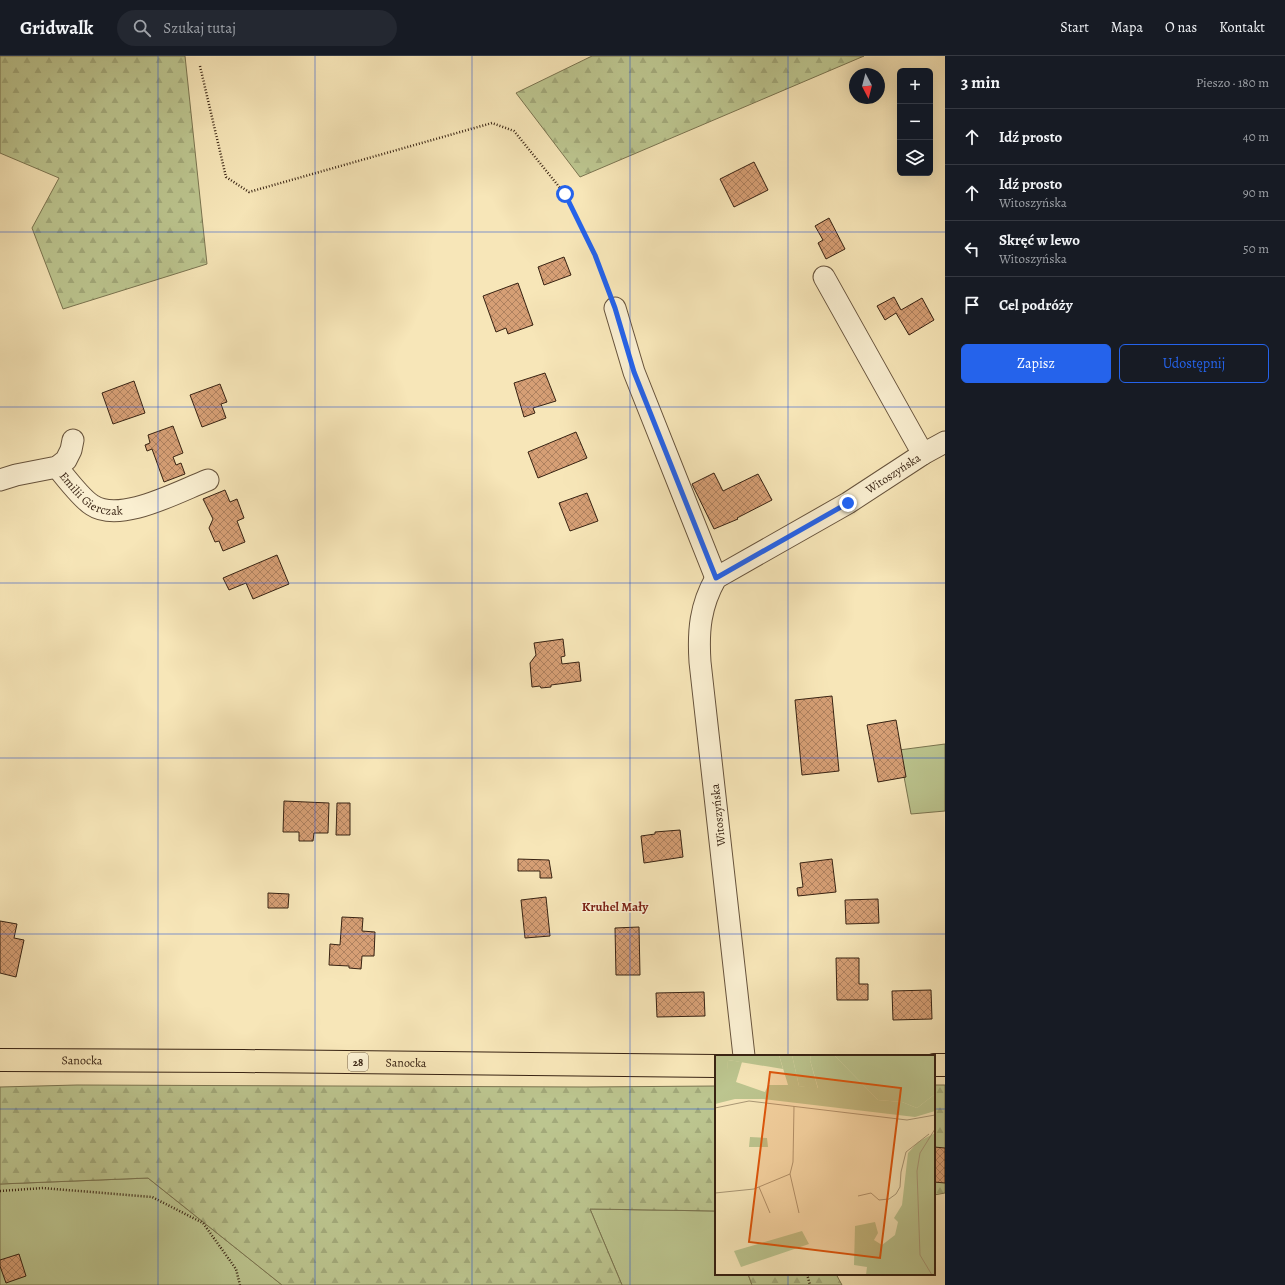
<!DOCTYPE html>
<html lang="pl">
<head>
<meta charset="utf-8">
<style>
	:root { --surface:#171b24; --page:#242831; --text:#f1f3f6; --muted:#9ea1a6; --line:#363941; --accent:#2563eb }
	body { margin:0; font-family:Alegreya,serif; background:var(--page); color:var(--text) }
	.controls { position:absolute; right:12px; top:12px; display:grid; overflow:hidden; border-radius:6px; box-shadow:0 4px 16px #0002 }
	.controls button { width:36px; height:36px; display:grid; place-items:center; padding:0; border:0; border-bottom:1px solid var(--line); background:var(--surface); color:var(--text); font:20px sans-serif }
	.compass { position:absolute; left:849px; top:12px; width:36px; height:36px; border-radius:50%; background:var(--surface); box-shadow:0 4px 16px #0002; rotate:173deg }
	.stop { position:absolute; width:12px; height:12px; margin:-9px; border:3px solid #2563eb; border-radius:50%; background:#fff }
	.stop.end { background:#2563eb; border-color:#fff; box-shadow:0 1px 4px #0008 }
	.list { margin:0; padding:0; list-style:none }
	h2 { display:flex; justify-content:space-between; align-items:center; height:52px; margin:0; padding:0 16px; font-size:17px }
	h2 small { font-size:13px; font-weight:400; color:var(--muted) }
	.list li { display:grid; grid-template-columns:26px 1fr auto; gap:12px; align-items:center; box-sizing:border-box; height:56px; padding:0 16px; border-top:1px solid var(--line) }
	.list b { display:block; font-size:15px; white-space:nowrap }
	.list p { margin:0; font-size:13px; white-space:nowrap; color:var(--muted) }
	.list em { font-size:13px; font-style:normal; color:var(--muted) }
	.actions { display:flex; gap:8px; padding:12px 16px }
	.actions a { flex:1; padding:9px 0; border:1px solid var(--accent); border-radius:6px; text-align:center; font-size:14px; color:var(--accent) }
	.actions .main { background:var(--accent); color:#fff }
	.icon { flex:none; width:22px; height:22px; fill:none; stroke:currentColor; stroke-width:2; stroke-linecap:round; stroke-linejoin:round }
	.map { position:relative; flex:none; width:945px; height:1229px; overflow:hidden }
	header { display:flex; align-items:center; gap:24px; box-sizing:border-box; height:56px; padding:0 20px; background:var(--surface); border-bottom:1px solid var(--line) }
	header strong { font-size:19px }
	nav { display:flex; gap:22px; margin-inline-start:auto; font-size:14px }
	.search { width:280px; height:36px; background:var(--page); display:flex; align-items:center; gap:10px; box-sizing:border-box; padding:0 14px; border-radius:22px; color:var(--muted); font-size:15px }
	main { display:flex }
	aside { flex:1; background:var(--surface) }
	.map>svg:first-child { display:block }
</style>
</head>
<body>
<header>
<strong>Gridwalk</strong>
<div class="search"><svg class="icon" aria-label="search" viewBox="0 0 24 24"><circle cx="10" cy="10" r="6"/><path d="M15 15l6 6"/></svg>Szukaj tutaj</div>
<nav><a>Start</a><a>Mapa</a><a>O nas</a><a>Kontakt</a></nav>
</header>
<main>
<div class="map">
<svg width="945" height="1229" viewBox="0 0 945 1229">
	<defs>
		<pattern id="forest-firs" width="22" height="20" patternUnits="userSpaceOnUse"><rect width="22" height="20" fill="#bcc58f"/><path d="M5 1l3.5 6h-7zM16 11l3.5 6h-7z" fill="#a2a97a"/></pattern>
		<pattern id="building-cross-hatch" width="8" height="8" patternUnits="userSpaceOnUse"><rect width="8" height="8" fill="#d69f75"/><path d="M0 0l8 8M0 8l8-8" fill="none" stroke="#ae815f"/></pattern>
	</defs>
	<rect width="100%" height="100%" fill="#f7e6b8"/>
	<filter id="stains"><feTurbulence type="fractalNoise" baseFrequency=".005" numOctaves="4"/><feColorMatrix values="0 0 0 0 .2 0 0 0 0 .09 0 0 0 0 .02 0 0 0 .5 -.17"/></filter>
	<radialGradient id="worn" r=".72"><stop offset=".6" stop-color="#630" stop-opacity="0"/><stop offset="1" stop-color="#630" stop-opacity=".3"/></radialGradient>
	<!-- green -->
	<path fill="#bcc58f" stroke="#7a7450" d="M945,688V755L911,758L899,694Z
		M148,1122L282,1229H0V1128Z
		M590,1153L716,1155V1218H748L752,1229H622Z"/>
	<!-- forest -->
	<path fill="url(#forest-firs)" stroke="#7a7450" d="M0,0H185L207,208L63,253L32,172L59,122L0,97Z
		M592,0H864L580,121L516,37Z
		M77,1029L586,1031L716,1030V1155L590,1153L622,1229H282L148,1122L0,1128V1031Z
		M934,1029H945V1137L934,1139Z
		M748,1218H836L842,1229H752Z"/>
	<!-- building -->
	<path fill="url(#building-cross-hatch)" stroke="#372212" d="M754,106L768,134L734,151L720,123Z
		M829,162L845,193L826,203L818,187L823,184L815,170Z
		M564,201L571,219L544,229L538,211Z
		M518,227L533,269L508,278L506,272L496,276L483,240Z
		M894,241L901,254L922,242L934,264L909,279L896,257L885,264L877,250Z
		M545,317L556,345L533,352L535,357L524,361L514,327Z
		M134,325L145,357L113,368L102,337Z
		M220,328L227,346L221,348L226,362L202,371L190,339Z
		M173,370L183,397L173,401L176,409L181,407L185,418L164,426L152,393L147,395L145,389L150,387L148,379Z
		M576,376L587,402L538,422L528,396Z
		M714,417L723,435L758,418L772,444L737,462L738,463L714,473L692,428Z
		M225,434L230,446L237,443L244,462L237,465L245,486L223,495L219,485L215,486L209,472L213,463L203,443Z
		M587,437L598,465L570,475L559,447Z
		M277,499L289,528L253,543L246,527L229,534L223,522Z
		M563,583L565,600L561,601L562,608L579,606L581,625L551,629V631L541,632L540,630L532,631L530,607L536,599L534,587Z
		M832,640L839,715L802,719L795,644Z
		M896,664L906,721L878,726L867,669Z
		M284,745L329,747L328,777H314L313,785H299V776H283Z
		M337,747H350V779H336Z
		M680,774L683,801L644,807L641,780L655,778V776Z
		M518,803L549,804L552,822H540V815H518Z
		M832,803L836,836L798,840L797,832L803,831L800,807Z
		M268,837L289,838L288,852H268Z
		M546,841L550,880L525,882L521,844Z
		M878,843L879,867L846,868L845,844Z
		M342,861L363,862L362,875L375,876L374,900H362L361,913L349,912V910L329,909L330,888L340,889Z
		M0,865L17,868L14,882L24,884L16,921L0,917Z
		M639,871L640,919H616L615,872Z
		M836,902H859V928H868V944H837Z
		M931,934L932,963L893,964L892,935Z
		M704,936L705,960L657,961L656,937Z
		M934,1091L945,1092V1127L934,1126Z
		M19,1198L26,1220L6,1227L0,1210V1204Z"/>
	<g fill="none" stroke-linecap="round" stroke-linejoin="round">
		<!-- minor casing -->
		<g stroke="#67533c" stroke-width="23">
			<g id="minor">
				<path d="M824,221L923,398"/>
				<path d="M615,252L634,316L716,522"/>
				<path id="s1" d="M57,411C65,421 82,443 92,449C120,468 179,435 208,424"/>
				<path d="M0,424L16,419L57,411L66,404L71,394L73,384"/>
				<path id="s2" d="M744,1000L700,606C698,575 700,550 716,522L848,447L923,398L945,386"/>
			</g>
		</g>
		<!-- major casing -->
		<g stroke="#372212" stroke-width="24">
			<g id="major">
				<path id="s3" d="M0,1004L243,1005L716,1010"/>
				<path d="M934,1009H945"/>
			</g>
		</g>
		<!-- path -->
		<path stroke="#372212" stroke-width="2.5" stroke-dasharray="1 2" stroke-linecap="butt" d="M200,10L226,121L249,136L492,67L514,75L565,138L595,199L608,232
			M0,1135L43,1132L152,1141L203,1167L236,1213L240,1229
			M807,1218L810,1229"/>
		<!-- minor -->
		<use href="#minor" stroke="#faefd1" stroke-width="21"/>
		<!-- major -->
		<use href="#major" stroke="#f7e6b8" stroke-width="22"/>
	</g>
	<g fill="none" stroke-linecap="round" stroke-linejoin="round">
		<!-- route -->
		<path stroke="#2563eb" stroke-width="5" d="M565,138L595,199L615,252L634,316L716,522L848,447"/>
	</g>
	<!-- grid -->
	<path fill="none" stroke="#1d4ed8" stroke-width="1" stroke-opacity="0.55" d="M158,0V1229M315,0V1229M472,0V1229M630,0V1229M788,0V1000M0,176H945M0,351H945M0,527H945M0,702H945M0,878H945M0,1053H716M934,1053H945M788,1218V1229"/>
	<g text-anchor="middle" stroke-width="3" stroke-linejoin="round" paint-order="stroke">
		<!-- shield labels -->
		<rect fill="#faefd1" stroke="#72604b" stroke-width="1" x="348" y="997" width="20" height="18" rx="3"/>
		<g font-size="11" font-weight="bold" fill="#372212">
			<text x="358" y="1010">28</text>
		</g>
		<!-- street labels -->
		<g font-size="12" fill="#372212" stroke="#faefd1">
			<text dy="4" stroke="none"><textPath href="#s2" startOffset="689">Witoszyńska</textPath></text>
			<text dy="4" stroke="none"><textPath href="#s1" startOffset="46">Emilii Gierczak</textPath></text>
			<text transform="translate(718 759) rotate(-96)" y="4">Witoszyńska</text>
			<text dy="4" stroke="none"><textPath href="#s3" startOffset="82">Sanocka</textPath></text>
			<text dy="4" stroke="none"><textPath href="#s3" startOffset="406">Sanocka</textPath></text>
		</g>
		<!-- neighbourhood labels -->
		<g font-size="13" font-weight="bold" fill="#7a1f14" stroke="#faefd1">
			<text x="615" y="855">Kruhel Mały</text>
		</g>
	</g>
	<!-- overview -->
	<g transform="translate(715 999)">
		<rect width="220" height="220" fill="#f7e6b8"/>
		<path d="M0,0H64L68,14L13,5L12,31L0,32ZM77,0H96L95,5L103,34L84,31ZM119,0H220V39L202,53L187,47L163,45ZM35,82L52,83L53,92H34Z" fill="#bcc58f"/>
		<path d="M64,0H77L84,31L103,33L95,5L96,0H119L163,45L187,47L202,53L220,39V56L200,62L48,44H20L0,49V30L11,25L13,5L27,7L21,27L50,37L53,30H73ZM220,78V220H151L152,212L139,210L140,171L160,167L163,178L159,185L167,190L180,180L183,167L179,163L187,150L193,98L203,87ZM87,176L94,189L26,212L19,196Z" fill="#bcc58f"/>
		<path fill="none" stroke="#aa9876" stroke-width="1" d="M0,53L34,46L192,65L220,60M75,119L84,158M44,132L55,158M0,138L39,134L75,119L78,107L79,51M143,141L156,138L164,145M164,145L174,144L181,139L185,132L186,117L191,97L214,79M217,220L205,200L202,116L205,98L220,74"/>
		<path fill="#df560c" fill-opacity="0.15" stroke="#df560c" stroke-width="2" d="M55,17L186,33L165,203L34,187Z"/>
		<rect width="220" height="220" fill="none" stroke="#372212" stroke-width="2"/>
	</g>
	<rect width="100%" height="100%" filter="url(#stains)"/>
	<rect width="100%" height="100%" fill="url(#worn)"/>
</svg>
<div class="controls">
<button>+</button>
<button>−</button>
<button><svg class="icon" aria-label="layers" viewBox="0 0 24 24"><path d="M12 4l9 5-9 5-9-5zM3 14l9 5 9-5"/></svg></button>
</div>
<svg class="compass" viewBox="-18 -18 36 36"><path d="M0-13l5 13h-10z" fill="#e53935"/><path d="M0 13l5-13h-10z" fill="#9ea1a6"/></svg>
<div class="stop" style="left:565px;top:138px"></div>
<div class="stop end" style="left:848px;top:447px"></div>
</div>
<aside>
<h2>3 min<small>Pieszo · 180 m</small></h2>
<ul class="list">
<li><svg class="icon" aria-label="ahead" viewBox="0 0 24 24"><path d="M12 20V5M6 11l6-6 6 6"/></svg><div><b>Idź prosto</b></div><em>40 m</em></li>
<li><svg class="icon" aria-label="ahead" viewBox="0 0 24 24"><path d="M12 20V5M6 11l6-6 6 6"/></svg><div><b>Idź prosto</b><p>Witoszyńska</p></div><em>90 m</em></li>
<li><svg class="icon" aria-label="left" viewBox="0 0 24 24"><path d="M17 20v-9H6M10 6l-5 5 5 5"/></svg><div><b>Skręć w lewo</b><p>Witoszyńska</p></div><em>50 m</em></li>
<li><svg class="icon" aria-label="arrive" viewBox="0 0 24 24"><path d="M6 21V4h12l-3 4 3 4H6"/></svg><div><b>Cel podróży</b></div></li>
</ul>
<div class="actions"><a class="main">Zapisz</a><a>Udostępnij</a></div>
</aside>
</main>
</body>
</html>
